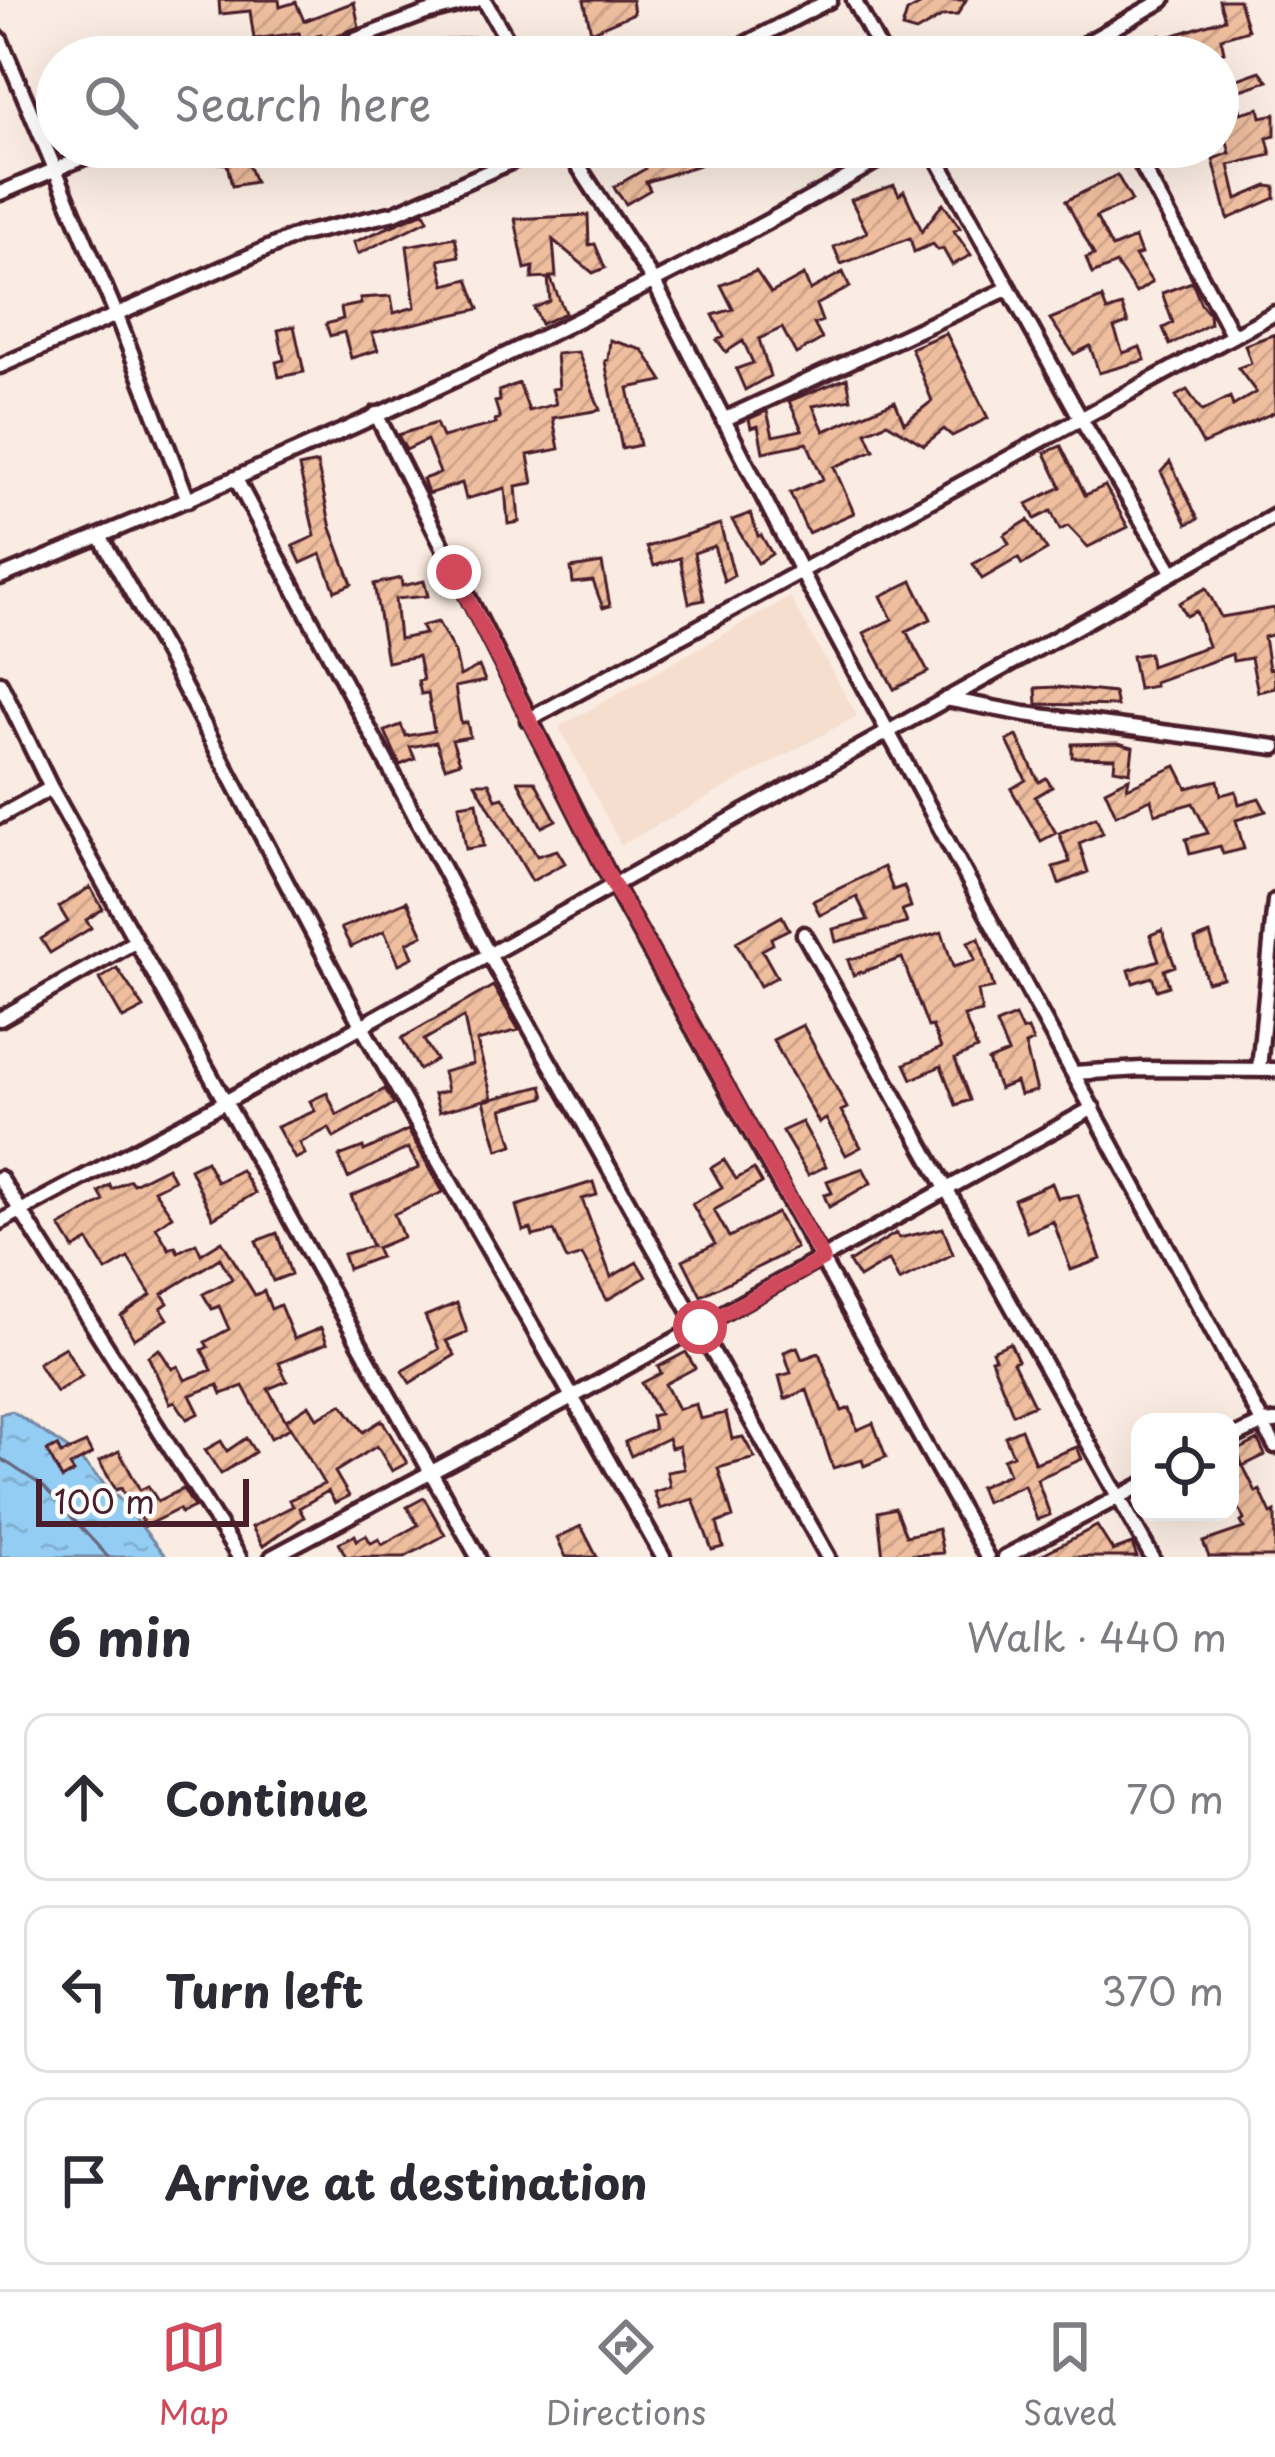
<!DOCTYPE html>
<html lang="en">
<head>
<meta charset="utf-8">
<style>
	:root { --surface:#fff; --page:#f2f2f3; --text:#2b2b33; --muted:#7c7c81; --line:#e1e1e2; --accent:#d1495b }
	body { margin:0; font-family:"Playpen Sans",sans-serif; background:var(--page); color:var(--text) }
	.controls { position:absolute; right:36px; bottom:36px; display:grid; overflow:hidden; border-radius:24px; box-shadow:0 12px 48px #0002 }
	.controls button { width:108px; height:108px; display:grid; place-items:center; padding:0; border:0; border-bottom:3px solid var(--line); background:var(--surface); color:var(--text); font:60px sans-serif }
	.scale { position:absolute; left:36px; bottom:30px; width:213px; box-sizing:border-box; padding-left:12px; border:6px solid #4a1f2b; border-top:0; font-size:33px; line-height:42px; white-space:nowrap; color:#4a1f2b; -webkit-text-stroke:9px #fff; paint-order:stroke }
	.stop { position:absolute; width:36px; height:36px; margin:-27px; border:9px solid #d1495b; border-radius:50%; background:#fff }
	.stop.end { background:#d1495b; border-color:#fff; box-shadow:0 3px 12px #0008 }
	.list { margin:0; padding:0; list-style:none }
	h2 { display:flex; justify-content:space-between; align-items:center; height:156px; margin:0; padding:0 48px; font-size:51px }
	h2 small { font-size:39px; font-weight:400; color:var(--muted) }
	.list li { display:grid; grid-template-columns:78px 1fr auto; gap:36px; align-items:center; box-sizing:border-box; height:168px; margin:0 24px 24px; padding:0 24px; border:3px solid var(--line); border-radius:24px }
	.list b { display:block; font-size:45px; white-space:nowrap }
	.list em { font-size:39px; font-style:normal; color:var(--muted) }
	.icon { flex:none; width:66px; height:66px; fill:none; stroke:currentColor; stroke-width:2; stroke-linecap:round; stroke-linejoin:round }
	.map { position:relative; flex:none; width:1275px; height:1557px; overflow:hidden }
	.search { position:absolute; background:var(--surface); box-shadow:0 12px 48px #0002; left:36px; right:36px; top:36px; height:132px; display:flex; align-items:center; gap:30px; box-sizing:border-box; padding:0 42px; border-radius:66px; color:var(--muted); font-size:45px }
	.sheet { height:732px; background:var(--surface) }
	nav { display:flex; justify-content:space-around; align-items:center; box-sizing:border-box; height:168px; border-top:3px solid var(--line); background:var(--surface); font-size:33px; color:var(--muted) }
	nav a { display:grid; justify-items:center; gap:6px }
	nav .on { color:var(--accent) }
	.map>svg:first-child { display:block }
</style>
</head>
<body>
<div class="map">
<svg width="1275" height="1557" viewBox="0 0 1275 1557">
	<defs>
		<pattern id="water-ripples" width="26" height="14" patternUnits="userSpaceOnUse" patternTransform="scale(3)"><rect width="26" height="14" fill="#93cdf3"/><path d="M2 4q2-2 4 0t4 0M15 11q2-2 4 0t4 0" fill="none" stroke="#80b0d0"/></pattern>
		<pattern id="building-hatch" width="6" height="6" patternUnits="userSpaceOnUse" patternTransform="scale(3)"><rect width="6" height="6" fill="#eebe9f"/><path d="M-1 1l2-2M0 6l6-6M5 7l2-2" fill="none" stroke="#cea389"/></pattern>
	</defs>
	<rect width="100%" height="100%" fill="#faece2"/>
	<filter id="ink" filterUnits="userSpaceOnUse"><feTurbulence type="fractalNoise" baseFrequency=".00833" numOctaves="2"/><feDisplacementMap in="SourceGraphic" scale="24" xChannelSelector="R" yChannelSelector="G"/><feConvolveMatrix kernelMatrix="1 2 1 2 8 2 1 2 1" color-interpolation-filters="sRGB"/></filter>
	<g filter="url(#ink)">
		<!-- built -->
		<path fill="#f6dece" d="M790,597L857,716L621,845L559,727Z"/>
		<!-- water -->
		<path fill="url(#water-ripples)" stroke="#7687a3" stroke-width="3" d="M12,1411L74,1453L121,1501L166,1557H0V1414Z"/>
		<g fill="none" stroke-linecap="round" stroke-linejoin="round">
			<!-- shore -->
			<path stroke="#67657b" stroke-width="3" d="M0,1458L44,1487L108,1557"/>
		</g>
		<!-- building -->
		<path fill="url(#building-hatch)" stroke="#4a1f2b" stroke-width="3" d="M219,0H279L280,7L296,2L304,21L354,2L359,27L324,40L321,34L302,43L299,33L254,39L250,11L220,14Z
			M584,0H632L634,13L591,32Z
			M929,0H966L957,15L943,16L916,32L902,28L907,12Z
			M1219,0H1239L1248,30L1221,38L1224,52L1207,57L1203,44L1161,57L1155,53L1095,57L1139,37L1161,35L1162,39L1225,19Z
			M473,37L477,54L431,57L430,42Z
			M1260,71L1268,81L1235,92L1241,113L1259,108L1261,117L1275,114V136L1267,138L1271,155L1229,165L1237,199L1267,186L1275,187V198L1228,219L1213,159L1230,153L1218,106V86Z
			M210,147H226L229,163L247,162L255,182L232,186L227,164L211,162Z
			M692,147L699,165L646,182L650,190L626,204L616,191L614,187L645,169V163Z
			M1117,175L1132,201L1096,217L1112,248L1135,238L1141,254L1135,256L1152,282L1136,293L1116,264L1092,274L1086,258L1094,255L1066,201Z
			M894,185L899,195L904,191L922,231L943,203L960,228L954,231L971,255L952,265L943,249L938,250L933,244L914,252L910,238L841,264L834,247L867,232L851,200Z
			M424,212L428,220L358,254L354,242Z
			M588,215L589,245L595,244L605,268L593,273L553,240L556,277H550L565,313L541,324L534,308L550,301L548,278L532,279L533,267L525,269L515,219Z
			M455,237L459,256L439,260L445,285L468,279L479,309L372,333L378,350L351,358L344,332L330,336L326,324L343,319L341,308L361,304L360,298L391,296L394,313L415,307L407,246Z
			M756,271L771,293L804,275L810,290L843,272L850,287L816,305L822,321L814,324L822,339L796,354L782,328L759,339L770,376L745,390L736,369L753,363L743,341L726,352L717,340L724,337L713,315L733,309L721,285Z
			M1192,282L1201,304L1209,314L1210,324L1170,345L1163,328L1173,323L1162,293Z
			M1102,298L1107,311L1122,306L1128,323L1114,328L1123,353L1140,347L1145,360L1099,373L1090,346L1074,354L1050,319Z
			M294,326L304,372L279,377L276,362L284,360L278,330Z
			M946,333L988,418L952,436L944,429L924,445L887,423L866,432L874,450L834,467L854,513L808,533L790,493L823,479L807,443L763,452L758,426L751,428L749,419L767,411L773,436L802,430L789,401L847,378L851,399L813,406L824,431L895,401L904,423L932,401L911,348Z
			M1275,334V412L1203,444L1176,396L1187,390L1202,411L1230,397L1233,406L1256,392L1238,368L1251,363L1245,345Z
			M610,340L643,350L663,381L628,388L640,445L622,449L605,361L608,360Z
			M578,352L600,410L553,418L559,449L528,455L533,483L516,486L519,522L508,524L505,488L466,499L462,483L428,494L423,479L440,473L427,440L406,450L398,435L436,423L442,437L496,424L495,420L500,418L495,402L500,401L499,391L519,383L529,411L556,404L552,389L559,388L556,354Z
			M1061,446L1085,495L1105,486L1128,527L1088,547L1068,526L1060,530L1051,511L1035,519L1027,504L1061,487L1045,453Z
			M1170,462L1198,519L1187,524L1161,472Z
			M317,463L331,528L352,584L335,591L321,554L301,563L293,546L315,536L299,467Z
			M751,513L758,536L761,535L772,554L758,563L732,520Z
			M1028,520L1047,550L1022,565L1018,558L982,579L973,564L1009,544L1004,535Z
			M720,524L734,575L724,581L714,546L694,553L704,600L689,603L680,558L654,566L647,547Z
			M602,563L610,606L603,608L593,581L573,583L571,568Z
			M401,578L402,586L424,581L428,596L395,599L399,639L425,634L421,626L438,622L455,653L460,676L479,666L485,681L455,687L461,723L467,722L470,737L452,740L460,762L445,767L436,742L410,747L415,759L400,765L385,731L401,725L406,736L434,731L428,693L421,694L418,681L423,680L418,656L387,662L374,584Z
			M912,581L931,619L906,631L928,672L894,689L864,633L892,619L881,596Z
			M1206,588L1221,617L1275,608V634L1264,637L1269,669L1274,668L1275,688L1258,692L1251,658L1233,661L1232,654L1154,682L1155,686L1138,689L1132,656L1149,653L1151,666L1208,646L1196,611L1186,616L1179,603Z
			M1057,687L1114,693L1117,706L1037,704L1036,688Z
			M1017,736L1039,782L1046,778L1052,787L1035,797L1056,833L1041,841L1011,789L1026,780L1007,741Z
			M1118,743L1133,747L1130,772L1114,769L1115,758L1072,757V744Z
			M1176,766L1187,788L1218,780L1221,795L1236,791L1239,804L1259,798L1266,811L1236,820L1244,849L1223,854L1220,846L1190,854L1186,839L1208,833L1193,803L1155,814L1151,799L1116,815L1105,790L1129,778L1127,788Z
			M518,781H535L556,820L542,827Z
			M475,783H489L496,799L503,797L537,856L557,850L565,863L532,881Z
			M477,802L484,846L466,849L459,805Z
			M1096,817L1103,833L1079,843L1088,872L1059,884L1053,867L1070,862L1059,833Z
			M884,867L893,890L904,886L911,907L902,910L907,923L836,942L833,929L868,920L857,897L820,915L813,901Z
			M90,887L103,909L86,920L91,928L50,953L41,939L68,922L59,907Z
			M407,901L423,935L407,943L413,957L399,964L384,931L351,947L341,928Z
			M782,916L789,929L771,938L773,944L762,950L777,977L760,986L736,942Z
			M1162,930L1175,966L1164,970L1169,986L1157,990L1152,977L1133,983L1129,970L1159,960L1150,935Z
			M942,932L953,967L975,960L968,942L979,938L994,988L978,991L982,1012L964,1016L977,1049L955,1059L970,1100L956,1105L941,1066L912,1079L905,1064L941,1048L932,1026L928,1027L902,958L853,975L848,960Z
			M1210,934L1223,978L1207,982L1195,940Z
			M117,968L144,1008L123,1019L100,979Z
			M493,986L519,1030L477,1041L492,1098L439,1112L434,1094L447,1091L443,1072L473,1064L464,1017L424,1040L436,1060L419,1070L402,1038Z
			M1015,1016L1022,1031L1028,1029L1033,1042L1025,1045L1037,1091L1020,1095L1016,1082L999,1089L988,1061L1008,1053L996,1024Z
			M803,1025L847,1108L841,1111L861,1147L846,1155L826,1119L819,1123L773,1040Z
			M542,1086L545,1097L502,1109L513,1145L498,1150L484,1101Z
			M385,1089L394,1104L334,1138L329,1128L300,1143L305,1154L295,1159L277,1127L315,1111L310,1101L327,1093L337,1115Z
			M802,1122L826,1166L808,1175L782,1131Z
			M408,1130L443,1192L394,1214L403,1237L376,1248L380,1257L348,1269L343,1254L372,1246L351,1196L419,1168L408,1148L348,1178L339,1156L363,1147L364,1151Z
			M724,1160L736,1179L754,1169L762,1183L714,1210L729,1237L777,1213L796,1248L701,1296L683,1260L715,1244L692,1204L722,1187L711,1168Z
			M206,1161L217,1182L241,1170L255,1193L213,1218L190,1169Z
			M167,1167L174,1180L154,1190L172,1216L156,1227L169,1249L175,1246L178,1252L196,1243L201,1254L222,1241L255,1295L264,1291L271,1309L280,1305L294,1339L321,1328L327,1343L279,1363L287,1381L268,1389L290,1428L271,1438L243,1386L222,1394L218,1385L190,1395L199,1413L187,1419L175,1401L170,1403L148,1356L159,1349L172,1369L178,1366L185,1380L212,1370L202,1350L208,1347L205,1342L229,1329L219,1306L212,1309L203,1294L232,1279L220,1258L162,1294L168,1303L161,1308L168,1319L134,1339L121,1316L151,1295L128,1258L106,1271L88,1241L74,1249L60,1226L104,1201L99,1192L110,1185L112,1189L130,1180L133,1184Z
			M863,1168L871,1183L829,1207L824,1195L832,1193L827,1181Z
			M593,1182L597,1195L582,1199L611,1277L637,1262L646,1277L607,1300L582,1255L567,1260L554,1231L533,1236L531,1229L523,1231L516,1206Z
			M1052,1183L1058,1198L1078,1195L1101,1259L1071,1270L1053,1221L1027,1232L1014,1199Z
			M943,1228L953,1254L899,1281L889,1260L859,1278L849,1262L896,1233L899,1238Z
			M277,1233L291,1274L273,1281L256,1241Z
			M457,1303L467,1332L446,1341L455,1355L410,1383L402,1371L439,1349L425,1316Z
			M1010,1343L1018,1360L1013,1362L1034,1405L1013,1414L991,1359L995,1358L992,1351Z
			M65,1347L82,1376L56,1392L38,1363Z
			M797,1347L802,1359L819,1353L842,1411L850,1408L857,1430L873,1423L886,1457L864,1466L862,1460L833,1468L807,1390L785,1399L779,1376L791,1373L784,1352Z
			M686,1352L695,1368L665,1384L678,1409L696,1404L700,1419L726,1413L732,1439L743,1437L755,1458L718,1468L733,1517L717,1523L723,1547L712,1550L693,1499L660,1509L654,1492L670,1487L667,1472L684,1469L679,1446L671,1448L668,1438L631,1456L625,1442L654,1429L651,1416L659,1414L642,1383L661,1373L658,1367Z
			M342,1404L363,1432L382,1420L407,1463L392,1471L377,1446L335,1472L349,1496L335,1503L328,1491L299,1508L304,1517L263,1546L252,1527L293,1506L289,1500L324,1484L286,1420L309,1405L317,1418Z
			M1021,1429L1035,1463L1077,1447L1082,1459L1037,1479L1050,1515L1037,1520L1024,1485L985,1502L979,1487L1009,1474L1003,1459L1013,1455L1005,1436Z
			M246,1438L255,1452L221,1474L205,1450L221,1441L227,1451Z
			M1258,1440L1265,1455L1243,1466L1256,1492L1260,1490L1271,1514L1275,1512V1557H1209L1203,1542L1244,1528L1241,1522L1244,1520L1230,1487V1472L1242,1464L1237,1451Z
			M86,1443L92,1454L70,1466L74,1472L62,1479L47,1451L57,1446L61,1454Z
			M119,1451L140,1490L148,1486L158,1501L183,1489L194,1507L181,1513L179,1509L145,1526L132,1501L128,1502L121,1488L116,1490L99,1461Z
			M424,1498L445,1535L405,1557H346L339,1543L355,1535L357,1540L366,1535L371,1543L379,1539L382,1545L418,1525L407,1507Z
			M895,1508L906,1536L938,1529L943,1553L883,1557L878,1512Z
			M581,1526L597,1557H566L557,1538Z
			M1097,1526L1113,1551L1132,1544L1137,1557H1037Z"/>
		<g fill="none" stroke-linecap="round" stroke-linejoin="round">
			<!-- minor casing -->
			<g stroke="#4a1f2b" stroke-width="21">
				<path id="minor" d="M484,0L517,57
					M854,0L884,57
					M0,39L117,316L188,500
					M310,57L426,13L476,0
					M720,57L830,0
					M1062,57L1163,0
					M566,147L655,284L801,571L1275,1446
					M931,147L1081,419L1173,573
					M1132,147L1233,336
					M0,193L108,147
					M0,366L298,235L395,213L544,147
					M376,414L612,882L987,1557
					M723,420L1009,288
					M237,481L488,953L828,1557
					M100,536L166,653L360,1023L663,1557
					M0,577C308,452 613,314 901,147
					M0,683L51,788L478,1557
					M946,699L1025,714L1275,747
					M528,720L1275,313
					M0,816L51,788
					M804,934L1152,1557
					M0,1019L136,941
					M1259,1069L1275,901
					M1073,1073L1142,1069L1275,1070
					M0,1178L239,1557
					M0,1222L225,1102L1275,516
					M1230,1439L1263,1423L1275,1422
					M272,1557L574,1396L1093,1108
					M1005,1557L1140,1486"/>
			</g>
			<!-- minor -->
			<use href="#minor" stroke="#fff" stroke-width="12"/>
		</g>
	</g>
	<g fill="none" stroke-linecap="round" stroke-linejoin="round" filter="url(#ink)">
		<!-- route -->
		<path stroke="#d1495b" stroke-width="15" d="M454,572L612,882L823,1259L700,1327"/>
	</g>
</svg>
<div class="controls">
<button><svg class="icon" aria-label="locate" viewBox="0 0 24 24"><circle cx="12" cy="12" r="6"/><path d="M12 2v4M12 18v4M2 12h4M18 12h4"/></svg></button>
</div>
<div class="scale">100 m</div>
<div class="stop" style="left:700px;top:1327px"></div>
<div class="stop end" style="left:454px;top:572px"></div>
<div class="search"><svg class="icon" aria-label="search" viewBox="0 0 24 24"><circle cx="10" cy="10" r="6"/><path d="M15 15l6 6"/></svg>Search here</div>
</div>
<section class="sheet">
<h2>6 min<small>Walk · 440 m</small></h2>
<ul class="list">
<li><svg class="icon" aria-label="ahead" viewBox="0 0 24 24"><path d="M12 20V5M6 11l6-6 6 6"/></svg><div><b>Continue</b></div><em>70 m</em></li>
<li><svg class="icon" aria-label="left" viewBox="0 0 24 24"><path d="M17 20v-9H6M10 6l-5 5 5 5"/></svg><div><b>Turn left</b></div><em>370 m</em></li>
<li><svg class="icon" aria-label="arrive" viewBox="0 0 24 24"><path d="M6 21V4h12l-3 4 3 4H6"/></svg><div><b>Arrive at destination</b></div></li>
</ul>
</section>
<nav>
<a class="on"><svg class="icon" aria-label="map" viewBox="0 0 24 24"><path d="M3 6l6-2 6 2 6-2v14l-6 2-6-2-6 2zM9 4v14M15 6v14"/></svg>Map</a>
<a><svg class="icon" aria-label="directions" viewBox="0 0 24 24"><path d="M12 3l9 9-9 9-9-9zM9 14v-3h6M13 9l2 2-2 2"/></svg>Directions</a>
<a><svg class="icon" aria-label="saved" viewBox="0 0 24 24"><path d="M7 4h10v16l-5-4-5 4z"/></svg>Saved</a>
</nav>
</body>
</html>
